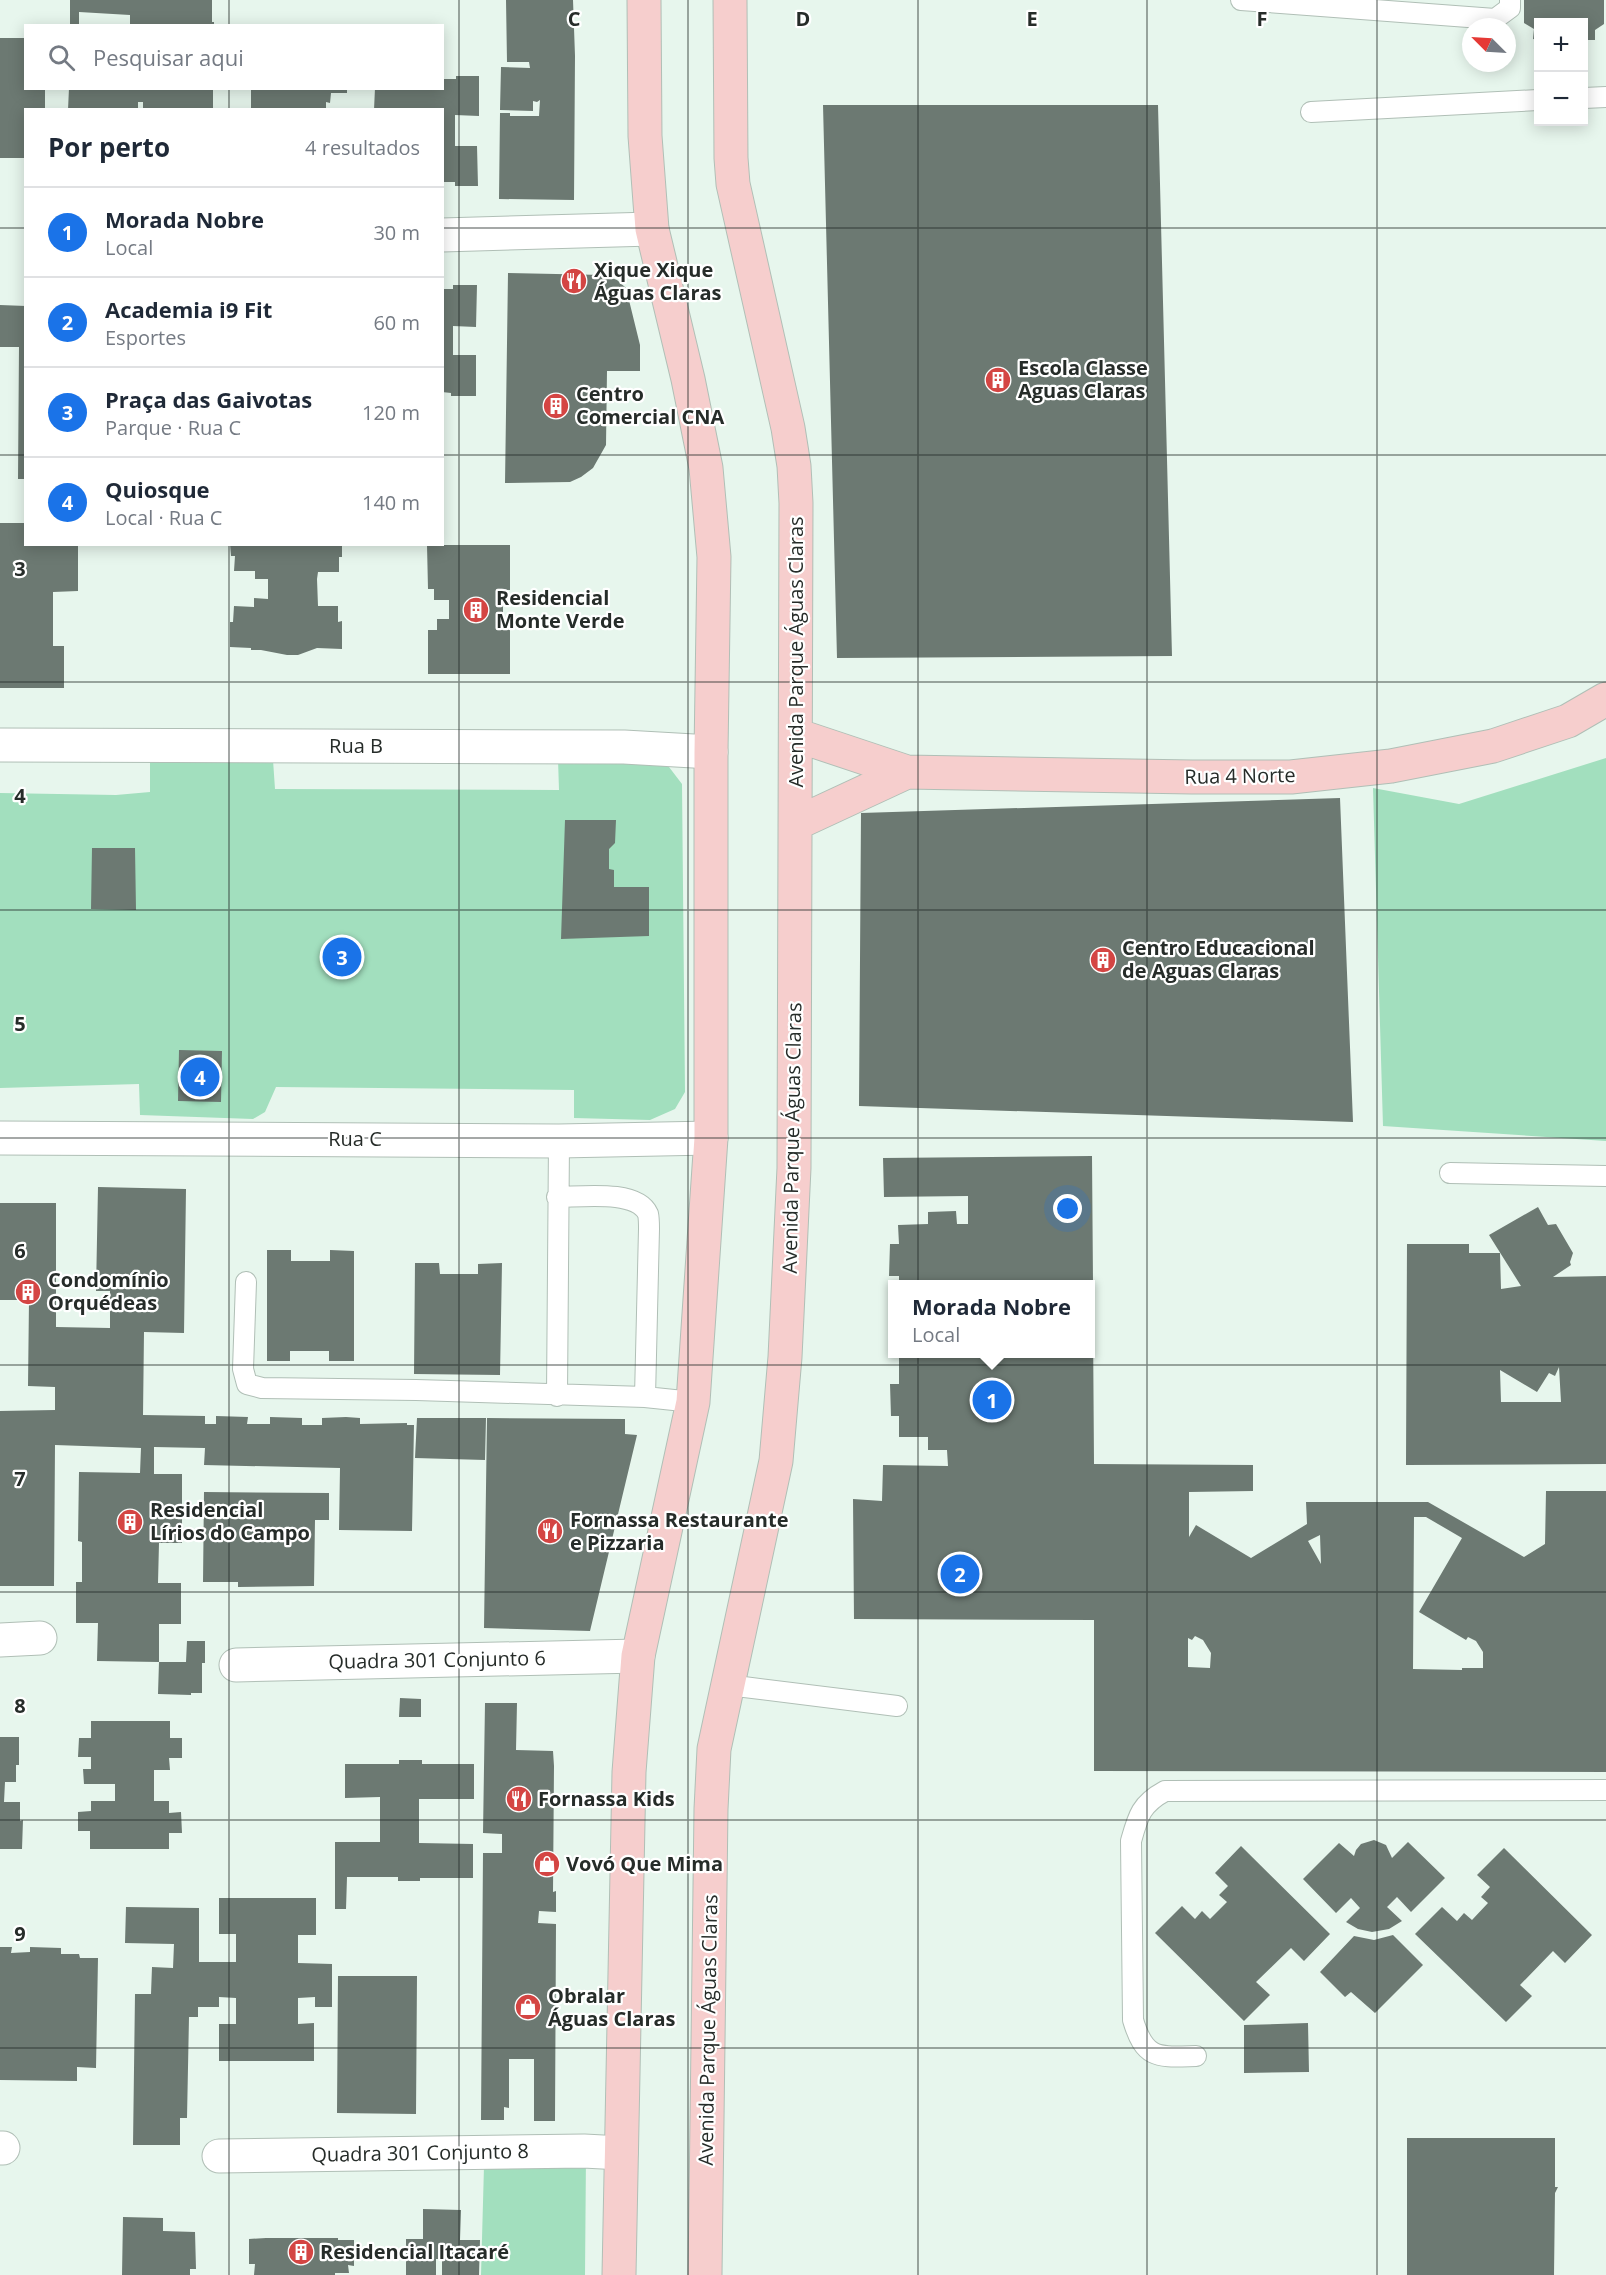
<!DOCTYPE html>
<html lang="pt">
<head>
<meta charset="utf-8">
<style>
	:root { --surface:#fff; --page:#f6f6f7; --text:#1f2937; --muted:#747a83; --line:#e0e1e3; --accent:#1a73e8 }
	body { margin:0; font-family:"Open Sans",sans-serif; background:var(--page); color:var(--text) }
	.controls { position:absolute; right:18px; top:18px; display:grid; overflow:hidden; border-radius:0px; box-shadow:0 3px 15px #0003 }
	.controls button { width:54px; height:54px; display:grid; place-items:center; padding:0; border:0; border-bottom:2px solid var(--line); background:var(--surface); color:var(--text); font:30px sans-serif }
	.compass { position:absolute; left:1462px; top:18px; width:54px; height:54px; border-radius:50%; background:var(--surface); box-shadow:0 3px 15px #0003; rotate:294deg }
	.you { position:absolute; left:1068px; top:1209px; width:21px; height:21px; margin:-15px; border:4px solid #fff; border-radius:50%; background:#1a73e8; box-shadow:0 0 0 9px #1a73e833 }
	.badge { display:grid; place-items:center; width:39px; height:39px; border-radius:50%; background:var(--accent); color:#fff; font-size:20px; font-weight:700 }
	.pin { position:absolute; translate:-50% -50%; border:3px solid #fff; box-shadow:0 2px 6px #0006 }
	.popup { position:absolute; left:888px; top:1280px; width:207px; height:78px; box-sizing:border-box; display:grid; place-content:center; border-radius:0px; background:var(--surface); filter:drop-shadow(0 2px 4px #0005); font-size:20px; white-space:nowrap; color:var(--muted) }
	.popup b { font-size:22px; color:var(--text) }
	.popup::after { content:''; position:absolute; left:50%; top:100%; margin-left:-12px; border:12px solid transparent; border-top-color:var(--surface) }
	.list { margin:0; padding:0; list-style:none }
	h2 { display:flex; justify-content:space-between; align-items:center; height:78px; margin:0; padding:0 24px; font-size:26px }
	h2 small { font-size:20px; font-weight:400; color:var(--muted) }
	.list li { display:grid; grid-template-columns:39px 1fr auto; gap:18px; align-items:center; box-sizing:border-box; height:90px; padding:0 24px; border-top:2px solid var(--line) }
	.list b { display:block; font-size:22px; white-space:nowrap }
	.list p { margin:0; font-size:20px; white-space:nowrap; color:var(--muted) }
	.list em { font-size:20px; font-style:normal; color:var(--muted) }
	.icon { flex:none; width:33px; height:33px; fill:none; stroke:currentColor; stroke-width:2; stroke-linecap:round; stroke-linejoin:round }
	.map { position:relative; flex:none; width:1606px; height:2275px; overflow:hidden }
	.search { position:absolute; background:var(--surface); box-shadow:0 3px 15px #0003; left:24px; top:24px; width:420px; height:66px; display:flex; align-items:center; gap:15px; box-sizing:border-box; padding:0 21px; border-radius:0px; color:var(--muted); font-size:22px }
	.panel { position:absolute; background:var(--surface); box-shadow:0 3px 15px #0003; left:24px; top:108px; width:420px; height:438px; border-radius:0px }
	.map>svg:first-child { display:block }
</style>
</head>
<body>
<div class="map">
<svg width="1606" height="2275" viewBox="0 0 1606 2275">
	<rect width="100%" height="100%" fill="#e7f6ed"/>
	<!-- green -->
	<path fill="#a2dfbe" d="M1606,758V1141L1383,1126L1373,788L1459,804Z
		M558,759H646L669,767L682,784L685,1092L675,1109L650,1120L574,1118V1090L276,1087L265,1112L253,1119L140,1115L139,1084L0,1088V793L116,795L150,792V760H273L275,789L559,790Z
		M586,2154L585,2275H481L484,2166Z"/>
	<!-- building -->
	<path fill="#6c7972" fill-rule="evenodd" d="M70,0H212V22H214V26H130V15L79,12V26H70Z
		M506,0H573L575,56L574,200L499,199L500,113H510V116H539L540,100L537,102L533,101V111L500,110L501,67L530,68L529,62H507Z
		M1524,0H1604V24L1595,30V40H1584V22H1538V40L1533,39L1534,29L1524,23Z
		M0,38H26V88H45V110H26V158H0Z
		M456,76H479V116L455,115V146H477L478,186H455V182H442V110H374L375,88H442V79H456Z
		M69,88H213V110H143V102H138V110H68Z
		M251,88H347V93H331L330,103L326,102V110H251Z
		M823,105H1158L1172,656L837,658Z
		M508,273L604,275L617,280L626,288L640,345V371H607L606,445L593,468L581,477L570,482L505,483Z
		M453,285H477L476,327L453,326V355H476V396H451V393L442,392V289H453Z
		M0,305L26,306V479H18L19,347H0Z
		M0,523H26V544H78V591L53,592V646H64V688H0Z
		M230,544H342V557H339V572H318L317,579L318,606H338V622L342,621V649L317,648L298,655H287L261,650H251V648L230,647V622H233L234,606L254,607V598L268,599V579H255V571H234L235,556H231Z
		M427,545H510V590H503V628L510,627V674H428V630H437V619H449V600H434V589H428Z
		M1340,798L1353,1122L859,1106L861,813Z
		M565,820H616L615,843L609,849V869L614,870V887H649V936L561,939Z
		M92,848H135L136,910L91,909Z
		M179,1050L222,1051L221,1102L178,1101Z
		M1092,1156L1093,1284H899V1276H889L890,1244H899L898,1225L928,1224V1212L956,1211L957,1224H968V1196L884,1197L883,1158Z
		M98,1187L186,1189L184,1333L144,1332L143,1415L205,1416V1424H216V1416L248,1417L247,1424H270V1417L302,1418V1425H322V1418L346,1417L360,1418V1424L407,1423V1425H414L412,1531L339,1530L340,1468L204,1465L205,1448L154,1447V1474H182V1543H159L158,1583H181V1624H159V1662L97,1661L98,1623H76V1582H82V1542L78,1541L79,1472L140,1473L141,1448L55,1445L54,1586H0V1411L55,1410V1387L28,1386L29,1300H0V1203H56V1327L110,1328V1291H96Z
		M1538,1207L1548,1225L1556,1224L1573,1253L1570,1262L1571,1265L1553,1277L1606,1276V1464L1406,1465L1407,1244H1469V1253H1500L1501,1289L1521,1286L1489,1235ZM1559,1367L1561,1402H1501L1500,1370L1537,1392L1549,1373L1555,1376Z
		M267,1250H291V1261H330V1250L354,1251V1361H329V1351H290V1361H267Z
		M415,1263H439L440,1274H478V1264L502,1263L500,1375L414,1374Z
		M890,1315H893V1347L890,1346Z
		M1091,1323H1093L1094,1464L1253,1465V1491L1189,1492V1537L1196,1525L1251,1558L1307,1524L1306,1502H1428L1524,1557L1545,1544L1546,1491H1606V1772L1094,1771V1620L854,1619L853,1499L882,1501L883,1465L948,1466L947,1450H928V1437H899V1416H891L890,1384H899V1354H1091ZM1414,1517H1426L1462,1538L1419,1612L1466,1640L1468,1637L1476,1641L1483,1652V1668H1462V1670L1413,1669ZM1320,1535L1321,1564L1308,1541ZM1195,1636L1203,1640L1211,1653L1210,1668L1188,1667V1638L1192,1640Z
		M417,1418H486L485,1460L415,1458Z
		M487,1418L625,1419V1434L637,1435L590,1631L484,1628Z
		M204,1492L329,1493V1520H315L314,1586L238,1587V1582H203Z
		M187,1641H205V1663H202V1693H191V1695L158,1694L159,1662H186Z
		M400,1698L421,1699V1717H399Z
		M485,1703H517L516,1750L553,1751L554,1766L553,1892L556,1891V1912L539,1911L538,1923L556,1924L555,2121H534V2059H509V2108L504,2107V2120H481L483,1853H502V1834L483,1833Z
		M91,1721H170V1738H182V1758H169L170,1770H154V1801H169V1813L181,1812L182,1833H169V1849H90V1831H78V1812L91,1811V1801H115V1784H84L83,1769H91V1757H78L79,1738H91Z
		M0,1737H19V1765H16V1782H5L4,1802H20V1821L23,1820L22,1849H0Z
		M399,1760H422V1764H474V1799H419V1843L473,1844V1878H420V1881H398V1877H347L346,1909H335V1842H380V1797L345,1798V1764H399Z
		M1374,1840L1386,1845L1392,1858L1408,1842L1445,1878L1411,1912L1397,1897L1387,1907L1402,1921L1389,1929L1372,1932L1358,1929L1346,1922L1360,1908L1351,1898L1336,1913L1303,1879L1339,1843L1354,1856L1356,1850L1361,1844Z
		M1241,1846L1330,1934L1304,1961L1291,1948L1256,1982L1270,1995L1244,2021L1155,1933L1182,1906L1195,1919L1202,1911L1210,1919L1227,1902L1219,1895L1228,1886L1215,1873Z
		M1504,1848L1592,1935L1565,1963L1553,1951L1520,1985L1532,1996L1506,2022L1415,1934L1442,1907L1457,1921L1464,1913L1472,1920L1488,1903L1481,1897L1490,1887L1477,1875Z
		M219,1898H316V1935H298V1963L332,1964V2007H315V1997L298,1998V2024L314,2023V2061H219V2024H236V1998L219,1997V2007H198V2017H189L187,2118H180V2145H133L135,1994H151L152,1967L173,1968L174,1944L125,1943L126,1907L199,1908V1962H236V1934H219Z
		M1393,1935L1423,1965L1375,2013L1351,1992L1345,1997L1320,1972L1354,1936L1374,1940Z
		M0,1947H12L11,1953L30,1952V1947L61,1948V1954H79L80,1958H98L96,2068L77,2067V2081L0,2080Z
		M338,1976H417L416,2114L337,2113Z
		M1308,2023L1309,2072L1244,2073V2025Z
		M1407,2138H1555V2187H1558L1555,2193L1554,2275H1407Z
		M423,2209L461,2210L460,2240H480L479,2275H442V2259H436V2275H406V2239H423Z
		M123,2217L163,2218V2231L195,2232L196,2269H190V2275H122Z
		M266,2238H338V2240H354V2266L348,2265L349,2273H335V2275H254L255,2264H249V2239Z"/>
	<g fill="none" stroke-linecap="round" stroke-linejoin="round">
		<!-- lane casing -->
		<g stroke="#b0bfb6" stroke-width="22">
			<path id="lane" d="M1241,0L1495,19L1510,8V0
				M1584,98L1606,97
				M1311,112L1538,100
				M1450,1173L1606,1176
				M557,1197C580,1197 637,1189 648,1214C649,1218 649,1225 649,1229L645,1397
				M246,1282L243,1369L247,1384L262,1388L416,1390L645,1397L693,1402
				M557,1396L559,1141
				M728,1685L897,1706
				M1196,2056C1158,2057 1145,2060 1133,2020L1131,1841C1138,1816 1141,1804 1165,1791L1606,1790"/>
		</g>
		<!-- street casing -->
		<g stroke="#b0bfb6" stroke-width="35">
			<path id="street" d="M442,235L652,229
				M0,745L624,747L711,752
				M0,1138L559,1141L711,1138
				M0,1640L40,1638
				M236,1665L638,1656
				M0,2148H3
				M219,2156L584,2151L621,2153"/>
		</g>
		<!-- secondary casing -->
		<g stroke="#b0bfb6" stroke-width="35">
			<path id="secondary" d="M796,735L907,772L1192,777H1291L1391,766L1493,746L1568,721L1606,699
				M795,824L907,772
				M619,2275L629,1772L638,1656L693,1402L711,1138V752L714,557L706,468L688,379L652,229L645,136L644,0
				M705,2275L711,1809L714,1749L776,1461L785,1357L794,1168L796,503L794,466L788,428L733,184L731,158L730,0"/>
		</g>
		<!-- lane -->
		<use href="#lane" stroke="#fff" stroke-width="20"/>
		<!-- street -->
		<use href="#street" stroke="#fff" stroke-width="33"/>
		<!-- secondary -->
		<use href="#secondary" stroke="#f6cecd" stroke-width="33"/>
	</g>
	<!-- grid -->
	<path fill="none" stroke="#262c29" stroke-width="1.5" stroke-opacity="0.55" d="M229,0V26M459,0V2275M688,0V2275M918,0V2275M1147,0V2275M1377,0V2275M229,88V110M0,228H26M442,228H1606M0,455H26M442,455H1606M229,544V2275M0,682H1606M0,910H1606M0,1138H1606M0,1365H1606M0,1592H1606M0,1820H1606M0,2048H1606"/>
	<!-- icons -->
	<defs>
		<g id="restaurant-disc" transform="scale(1.35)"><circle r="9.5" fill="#d44543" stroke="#fff"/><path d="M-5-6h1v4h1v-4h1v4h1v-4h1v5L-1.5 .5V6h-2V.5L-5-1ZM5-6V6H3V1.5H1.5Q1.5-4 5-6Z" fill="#fff"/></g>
		<g id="building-disc" transform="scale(1.35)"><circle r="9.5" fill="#d44543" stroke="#fff"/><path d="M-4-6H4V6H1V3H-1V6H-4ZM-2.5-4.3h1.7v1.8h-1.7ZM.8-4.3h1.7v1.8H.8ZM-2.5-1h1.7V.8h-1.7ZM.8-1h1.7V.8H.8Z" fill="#fff"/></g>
		<g id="shop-disc" transform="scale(1.35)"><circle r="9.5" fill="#d44543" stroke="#fff"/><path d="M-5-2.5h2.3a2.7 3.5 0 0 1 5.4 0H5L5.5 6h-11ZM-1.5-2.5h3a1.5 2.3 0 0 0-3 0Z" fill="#fff"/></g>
	</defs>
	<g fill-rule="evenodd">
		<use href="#restaurant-disc" x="574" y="281"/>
		<use href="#building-disc" x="998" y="380"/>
		<use href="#building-disc" x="556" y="406"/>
		<use href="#building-disc" x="476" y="610"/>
		<use href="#building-disc" x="1103" y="960"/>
		<use href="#building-disc" x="28" y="1292"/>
		<use href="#building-disc" x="130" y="1522"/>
		<use href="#restaurant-disc" x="550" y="1531"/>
		<use href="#restaurant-disc" x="519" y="1799"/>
		<use href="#shop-disc" x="547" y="1864"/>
		<use href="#shop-disc" x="528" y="2007"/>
		<use href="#building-disc" x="301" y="2252"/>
	</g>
	<g text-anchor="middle" stroke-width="4.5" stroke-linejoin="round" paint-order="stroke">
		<!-- poi labels -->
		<g font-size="20" font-weight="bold" fill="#262c29" stroke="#fff" text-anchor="start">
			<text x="594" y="277">Xique Xique<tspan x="594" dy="23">Águas Claras</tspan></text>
			<text x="1018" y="375">Escola Classe<tspan x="1018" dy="23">Aguas Claras</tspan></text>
			<text x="576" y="401">Centro<tspan x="576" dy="23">Comercial CNA</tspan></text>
			<text x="496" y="605">Residencial<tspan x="496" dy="23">Monte Verde</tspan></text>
			<text x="1122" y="955">Centro Educacional<tspan x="1122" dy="23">de Aguas Claras</tspan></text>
			<text x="48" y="1287">Condomínio<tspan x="48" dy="23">Orquédeas</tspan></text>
			<text x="150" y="1517">Residencial<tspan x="150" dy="23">Lírios do Campo</tspan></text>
			<text x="570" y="1527">Fornassa Restaurante<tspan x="570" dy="23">e Pizzaria</tspan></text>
			<text x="538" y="1806">Fornassa Kids</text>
			<text x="566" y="1871">Vovó Que Mima</text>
			<text x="548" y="2003">Obralar<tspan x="548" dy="23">Águas Claras</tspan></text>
			<text x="320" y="2259">Residencial Itacaré</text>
		</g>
		<!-- street labels -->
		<g font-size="20" fill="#262c29" stroke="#fff">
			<text transform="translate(796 652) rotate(-90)" y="7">Avenida Parque Águas Claras</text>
			<text x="356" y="753">Rua B</text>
			<text transform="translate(1240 776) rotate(-1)" y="7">Rua 4 Norte</text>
			<text transform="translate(792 1138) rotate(-89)" y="7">Avenida Parque Águas Claras</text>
			<text x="355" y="1146">Rua C</text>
			<text transform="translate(437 1660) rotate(-1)" y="7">Quadra 301 Conjunto 6</text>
			<text transform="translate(708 2030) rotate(-89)" y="7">Avenida Parque Águas Claras</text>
			<text transform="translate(420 2153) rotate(-1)" y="7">Quadra 301 Conjunto 8</text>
		</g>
	</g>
	<g font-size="20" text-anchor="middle" font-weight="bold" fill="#262c29" stroke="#fff" stroke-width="4.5" stroke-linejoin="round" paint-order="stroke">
		<text x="574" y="26">C</text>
		<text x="803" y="26">D</text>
		<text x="1032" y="26">E</text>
		<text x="1262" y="26">F</text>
		<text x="20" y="576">3</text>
		<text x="20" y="803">4</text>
		<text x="20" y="1031">5</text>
		<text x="20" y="1258">6</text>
		<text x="20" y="1486">7</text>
		<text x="20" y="1713">8</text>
		<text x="20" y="1941">9</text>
	</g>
</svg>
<div class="controls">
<button>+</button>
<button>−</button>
</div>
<svg class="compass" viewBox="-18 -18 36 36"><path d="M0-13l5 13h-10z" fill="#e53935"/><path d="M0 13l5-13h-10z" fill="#747a83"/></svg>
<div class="you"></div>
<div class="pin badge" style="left:992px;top:1400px">1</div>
<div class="popup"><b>Morada Nobre</b>Local</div>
<div class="pin badge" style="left:960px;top:1574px">2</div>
<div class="pin badge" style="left:342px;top:957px">3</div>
<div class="pin badge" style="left:200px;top:1077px">4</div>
<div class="search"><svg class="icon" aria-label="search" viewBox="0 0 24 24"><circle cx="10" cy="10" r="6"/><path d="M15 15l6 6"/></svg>Pesquisar aqui</div>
<section class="panel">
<h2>Por perto<small>4 resultados</small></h2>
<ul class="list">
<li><span class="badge">1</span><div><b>Morada Nobre</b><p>Local</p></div><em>30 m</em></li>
<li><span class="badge">2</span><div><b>Academia i9 Fit</b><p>Esportes</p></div><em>60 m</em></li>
<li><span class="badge">3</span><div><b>Praça das Gaivotas</b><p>Parque · Rua C</p></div><em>120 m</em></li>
<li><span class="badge">4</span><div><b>Quiosque</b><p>Local · Rua C</p></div><em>140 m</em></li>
</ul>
</section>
</div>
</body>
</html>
